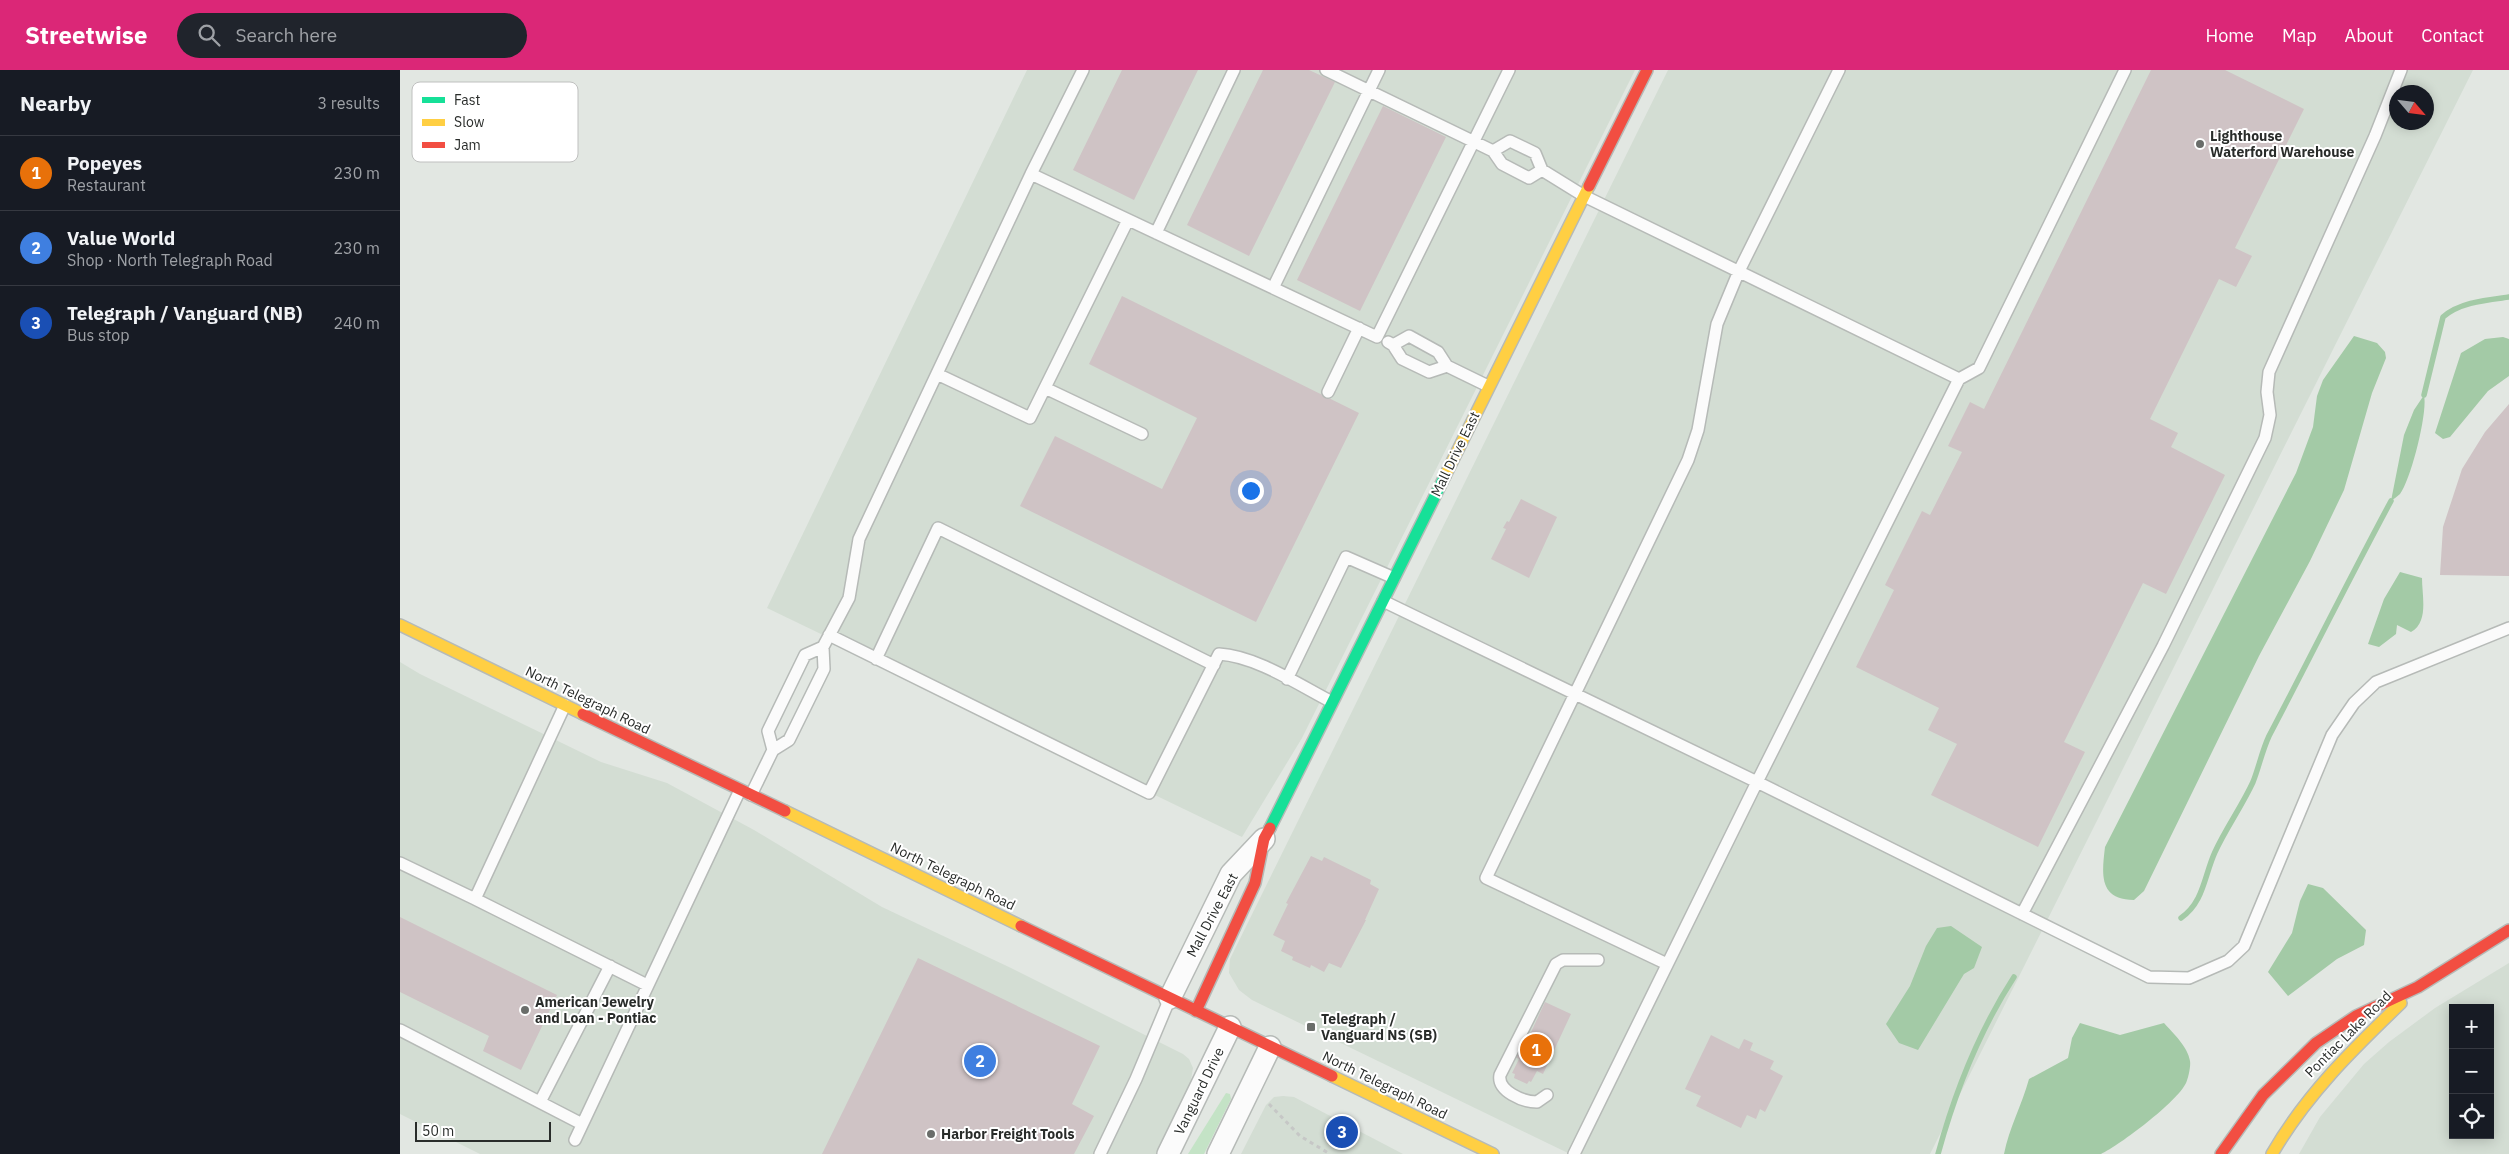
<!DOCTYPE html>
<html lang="en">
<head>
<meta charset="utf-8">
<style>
	:root { --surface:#171b24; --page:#20242c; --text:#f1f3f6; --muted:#9ea1a6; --line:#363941; --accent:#db2777 }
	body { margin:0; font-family:"IBM Plex Sans",sans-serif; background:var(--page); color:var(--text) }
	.controls { position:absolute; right:15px; bottom:15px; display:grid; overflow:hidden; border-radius:0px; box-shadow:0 2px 12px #0003 }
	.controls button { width:45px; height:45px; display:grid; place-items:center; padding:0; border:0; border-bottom:1px solid var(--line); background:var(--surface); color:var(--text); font:25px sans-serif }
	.compass { position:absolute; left:1989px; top:15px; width:45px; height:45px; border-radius:50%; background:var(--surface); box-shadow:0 2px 12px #0003; rotate:118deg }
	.scale { position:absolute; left:15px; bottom:12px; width:136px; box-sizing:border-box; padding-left:5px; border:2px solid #292c2a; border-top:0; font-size:14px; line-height:18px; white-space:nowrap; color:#292c2a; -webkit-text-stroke:4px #fff; paint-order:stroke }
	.you { position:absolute; left:850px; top:420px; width:18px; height:18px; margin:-12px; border:4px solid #fff; border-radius:50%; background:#1a73e8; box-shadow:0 0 0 8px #1a73e833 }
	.badge { display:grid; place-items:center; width:32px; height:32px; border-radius:50%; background:var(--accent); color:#fff; font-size:16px; font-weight:700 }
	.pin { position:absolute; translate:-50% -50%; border:2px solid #fff; box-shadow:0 1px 5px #0006 }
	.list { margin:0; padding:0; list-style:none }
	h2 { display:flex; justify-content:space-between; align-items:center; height:65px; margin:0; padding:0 20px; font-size:21px }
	h2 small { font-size:16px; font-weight:400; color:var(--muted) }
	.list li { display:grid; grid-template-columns:32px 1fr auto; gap:15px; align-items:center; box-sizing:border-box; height:75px; padding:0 20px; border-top:1px solid var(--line) }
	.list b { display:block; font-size:19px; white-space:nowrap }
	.list p { margin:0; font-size:16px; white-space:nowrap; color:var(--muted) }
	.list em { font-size:16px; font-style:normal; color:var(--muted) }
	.icon { flex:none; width:28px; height:28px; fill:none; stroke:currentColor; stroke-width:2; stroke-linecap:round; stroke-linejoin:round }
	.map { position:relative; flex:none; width:2109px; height:1084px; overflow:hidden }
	header { display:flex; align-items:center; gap:30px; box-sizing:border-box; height:70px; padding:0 25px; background:var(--accent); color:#fff }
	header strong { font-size:24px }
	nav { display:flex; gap:28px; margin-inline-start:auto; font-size:18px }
	.search { width:350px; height:45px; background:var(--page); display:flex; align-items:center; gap:12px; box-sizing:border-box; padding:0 18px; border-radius:28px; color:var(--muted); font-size:19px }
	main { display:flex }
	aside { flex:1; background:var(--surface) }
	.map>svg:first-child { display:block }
</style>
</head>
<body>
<header>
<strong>Streetwise</strong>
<div class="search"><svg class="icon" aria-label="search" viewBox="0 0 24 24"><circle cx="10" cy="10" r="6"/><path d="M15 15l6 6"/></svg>Search here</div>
<nav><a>Home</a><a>Map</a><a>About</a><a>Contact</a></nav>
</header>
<main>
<aside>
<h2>Nearby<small>3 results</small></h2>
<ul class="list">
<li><span class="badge" style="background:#e8710a">1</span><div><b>Popeyes</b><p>Restaurant</p></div><em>230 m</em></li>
<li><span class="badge" style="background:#3f7fe0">2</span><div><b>Value World</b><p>Shop · North Telegraph Road</p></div><em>230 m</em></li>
<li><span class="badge" style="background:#1a4fb4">3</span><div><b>Telegraph / Vanguard (NB)</b><p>Bus stop</p></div><em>240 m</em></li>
</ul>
</aside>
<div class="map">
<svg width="2109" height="1084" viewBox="0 0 2109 1084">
	<rect width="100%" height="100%" fill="#e2e7e2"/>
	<!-- built -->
	<path fill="#d3ddd3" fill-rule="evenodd" d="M627,0H1235L902,668L842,767L367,538Z
		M1268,0H2073L1530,1084H1170L852,930L839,920L829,903L830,889ZM1996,22H2026V52H1996Z
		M0,592L20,604L201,692L267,713L354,760L482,837L611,898L783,984L789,989L793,998L791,1010L785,1027L756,1084H80L0,1044Z
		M2109,893V1084H1899L1920,1047L1964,994L1989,972L2035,938ZM2053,938H2090V1065H2053Z
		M883,1026L894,1027L1003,1084H841L866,1035L874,1027Z"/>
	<!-- green -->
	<path fill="#c4e3c6" d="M826,1023L830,1024L831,1029L804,1084H788Z"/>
	<!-- water -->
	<path fill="#a3caa6" d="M1954,266L1977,273L1985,282L1986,288L1972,323L1944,420L1910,491L1859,586L1744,821L1734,830C1698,830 1702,803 1705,777L1896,403L1913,357L1917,326L1923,310Z
		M2103,267L2109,269V306L2088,321L2050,367L2043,369L2035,363L2061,283L2085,269Z
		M2024,325C2028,342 2011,409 2000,424C1997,427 1993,429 1991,431L2004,365L2014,340Z
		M2000,502L2022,508C2022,526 2029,552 2011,562L1997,555L1996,564L1979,577L1968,574L1984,529Z
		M1908,814L1923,818L1966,860L1964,875L1937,889L1888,926L1868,902L1892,863L1900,831Z
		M1551,856L1582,877L1574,898L1564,904L1518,980L1499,973L1486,954L1510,916L1526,876L1537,858Z
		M1680,953L1720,965L1764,953C1773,963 1788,977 1790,991C1791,996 1788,1009 1786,1013C1777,1032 1720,1075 1701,1084H1604C1609,1058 1622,1035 1629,1009L1668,988L1672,968Z"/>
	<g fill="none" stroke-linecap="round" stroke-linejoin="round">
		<!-- stream -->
		<path stroke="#a3caa6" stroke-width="5.5" d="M2024,325L2043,247C2060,232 2087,230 2109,227
			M1781,848C1804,832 1804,806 1815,782C1826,758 1842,736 1853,712C1859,697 1862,681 1869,666C1910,588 1949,509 1991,431
			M1538,1084C1555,1022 1579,961 1614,907"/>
	</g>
	<!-- building -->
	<path fill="#cfc3c5" d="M722,0H798L734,130L673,100Z
		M863,0H909L935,12L849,186L787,155Z
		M1751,0H1825L1904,39L1835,178L1852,186L1836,217L1819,209L1750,349L1778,363L1771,377L1825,405L1766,524L1743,513L1664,672L1685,682L1638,777L1531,725L1557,674L1528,660L1539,638L1456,597L1494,520L1485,515L1522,441L1530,445L1562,382L1548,376L1570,332L1584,339Z
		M983,36L1046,67L960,241L897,210Z
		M722,226L959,343L856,552L620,436L655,366L762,419L797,348L689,294Z
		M2109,334V506L2040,505L2043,457L2062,399L2085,362Z
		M1121,429L1157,447L1129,508L1091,489L1106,459L1103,458L1107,451L1109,452Z
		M911,786L922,791L924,787L971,810L970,814L979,819L965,850H966L941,898L929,893L924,902L911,895L910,898L892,890L893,887L881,881L885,871L873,865L888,834L886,833Z
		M0,847L157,925L121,1000L83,981L89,966L0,922Z
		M518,888L700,976L672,1034L694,1046L674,1084H422Z
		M1145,932L1171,944L1143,1004L1137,1001L1131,1012L1129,1011L1127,1014L1114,1008L1115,1004L1112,1003L1119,989L1115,987L1123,972L1126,973Z
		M1311,965L1339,979L1344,969L1353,973L1350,980L1374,991L1370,999L1383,1006L1365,1042L1360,1039L1356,1049L1347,1045L1341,1058L1296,1036L1301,1026L1285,1019Z"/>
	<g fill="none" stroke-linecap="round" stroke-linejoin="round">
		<!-- lane casing -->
		<g stroke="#b6bab7" stroke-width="14">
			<path id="lane" d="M683,0L631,104L977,267L1109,0
				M926,0L1093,81L1102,94L1129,108L1142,100
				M1093,81L1110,71L1135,83L1142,100L1184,126L1559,309
				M756,163L834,0
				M873,218L979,0
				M988,272L993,275L1002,289L1029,302L1047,296
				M993,275L1009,266L1038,282L1047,296L1088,316
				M537,304L630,348L728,150
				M645,318L742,364
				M928,322L959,258
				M983,531L1357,712L1749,907L1789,908L1828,891L1844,876L1932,665L1954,633L1976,612L2109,558
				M429,565L749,723L819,584C856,586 899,615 932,632
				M476,589L538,458L814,595
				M887,609L946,487L994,508
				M165,635L75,829L247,915
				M373,680L368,661L405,585L423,577
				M351,725L373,680L389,670L424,599L423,577L449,528L459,469L631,104
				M0,793L75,829
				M1622,844L1763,576L1865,368L1870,345L1867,322L1869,302L1975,66L2001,0
				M1267,894L1086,808L1288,390L1298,360L1317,254L1339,201L1439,0
				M0,960L182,1054
				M1147,1025L1137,1032C1123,1032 1097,1021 1100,1005L1156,894L1163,890H1198
				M140,1032L210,896
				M175,1070L340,720
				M700,1084L736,1009L770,928
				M1174,1084L1357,712L1559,309L1579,298L1725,0"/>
		</g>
		<!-- street casing -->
		<g stroke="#b6bab7" stroke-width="24">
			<path id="street" d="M770,928L831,804L864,769
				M768,1084L830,957
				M818,1084L870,977"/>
		</g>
		<!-- fast casing -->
		<g stroke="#b6bab7" stroke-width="14">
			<path id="fast" d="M870,758L1045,406"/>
		</g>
		<!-- slow casing -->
		<g stroke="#b6bab7" stroke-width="14">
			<path id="slow" d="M1045,406L1189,116
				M0,555L183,644
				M385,741L621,856
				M932,1006L1093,1084
				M1872,1084C1906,1025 1952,980 2001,933"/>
		</g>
		<!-- jam casing -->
		<g stroke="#b6bab7" stroke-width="14">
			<path id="jam" d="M1189,116L1247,0
				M183,644L385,741
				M621,856L932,1006
				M796,941L855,813L864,769L870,758
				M1821,1084L1863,1025L1916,973L1956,946L2018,917L2109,860"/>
		</g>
		<!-- path -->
		<path stroke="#c6c7c6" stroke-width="3" stroke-dasharray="4 4" stroke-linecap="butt" d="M869,1034L900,1066L930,1084"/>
		<!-- lane -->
		<use href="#lane" stroke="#fbfbfb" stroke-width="11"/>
		<!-- street -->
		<use href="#street" stroke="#fbfbfb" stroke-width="21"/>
		<!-- fast -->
		<use href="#fast" stroke="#16e098" stroke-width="11"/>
		<!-- slow -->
		<use href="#slow" stroke="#ffcf43" stroke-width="11"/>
		<!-- jam -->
		<use href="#jam" stroke="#f24e42" stroke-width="11"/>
	</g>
	<!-- markers -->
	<g fill="#6a6d6a" stroke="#fff" stroke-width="2">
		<circle cx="1800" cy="74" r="5"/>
		<circle cx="125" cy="940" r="5"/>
		<rect x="906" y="952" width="10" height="10" rx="2.5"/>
		<circle cx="531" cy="1064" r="5"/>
	</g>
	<g text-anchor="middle" stroke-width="4" stroke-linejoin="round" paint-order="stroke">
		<!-- poi labels -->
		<g font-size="14" font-weight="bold" fill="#292c2a" stroke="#fff" text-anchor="start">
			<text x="1810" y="71">Lighthouse<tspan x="1810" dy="16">Waterford Warehouse</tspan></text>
			<text x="135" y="937">American Jewelry<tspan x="135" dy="16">and Loan - Pontiac</tspan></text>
			<text x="921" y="954">Telegraph /<tspan x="921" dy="16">Vanguard NS (SB)</tspan></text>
			<text x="541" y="1069">Harbor Freight Tools</text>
		</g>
		<!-- street labels -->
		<g font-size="14" fill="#292c2a" stroke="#fff">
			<text transform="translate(1055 384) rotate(-64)" y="5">Mall Drive East</text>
			<text transform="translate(188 630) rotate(26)" y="5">North Telegraph Road</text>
			<text transform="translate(553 806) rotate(26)" y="5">North Telegraph Road</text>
			<text transform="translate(812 845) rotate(-62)" y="5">Mall Drive East</text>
			<text transform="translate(1948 964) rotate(-45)" y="5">Pontiac Lake Road</text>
			<text transform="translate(985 1015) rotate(26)" y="5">North Telegraph Road</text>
			<text transform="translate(799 1021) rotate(-64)" y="5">Vanguard Drive</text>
		</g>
	</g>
	<!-- legend -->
	<rect x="12" y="12" width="166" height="80" rx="8" fill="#fff" stroke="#bfc0bf" stroke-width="1"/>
	<rect x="22" y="27" width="23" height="6" fill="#16e098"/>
	<rect x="22" y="49" width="23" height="7" fill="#ffcf43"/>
	<rect x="22" y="72" width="23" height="6" fill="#f24e42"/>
	<g font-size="14" fill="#292c2a">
		<text x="54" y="35">Fast</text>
		<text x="54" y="57">Slow</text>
		<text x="54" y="80">Jam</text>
	</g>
</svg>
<div class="controls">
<button>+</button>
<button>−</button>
<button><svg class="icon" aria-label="locate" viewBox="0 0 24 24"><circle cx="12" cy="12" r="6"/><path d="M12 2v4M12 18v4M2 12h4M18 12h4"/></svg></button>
</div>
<svg class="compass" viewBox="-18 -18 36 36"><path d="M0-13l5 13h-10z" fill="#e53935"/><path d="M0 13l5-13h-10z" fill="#9ea1a6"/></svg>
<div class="scale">50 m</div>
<div class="you"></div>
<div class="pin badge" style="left:1136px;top:980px;background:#e8710a">1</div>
<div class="pin badge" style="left:580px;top:991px;background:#3f7fe0">2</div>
<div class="pin badge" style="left:942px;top:1062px;background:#1a4fb4">3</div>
</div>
</main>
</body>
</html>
